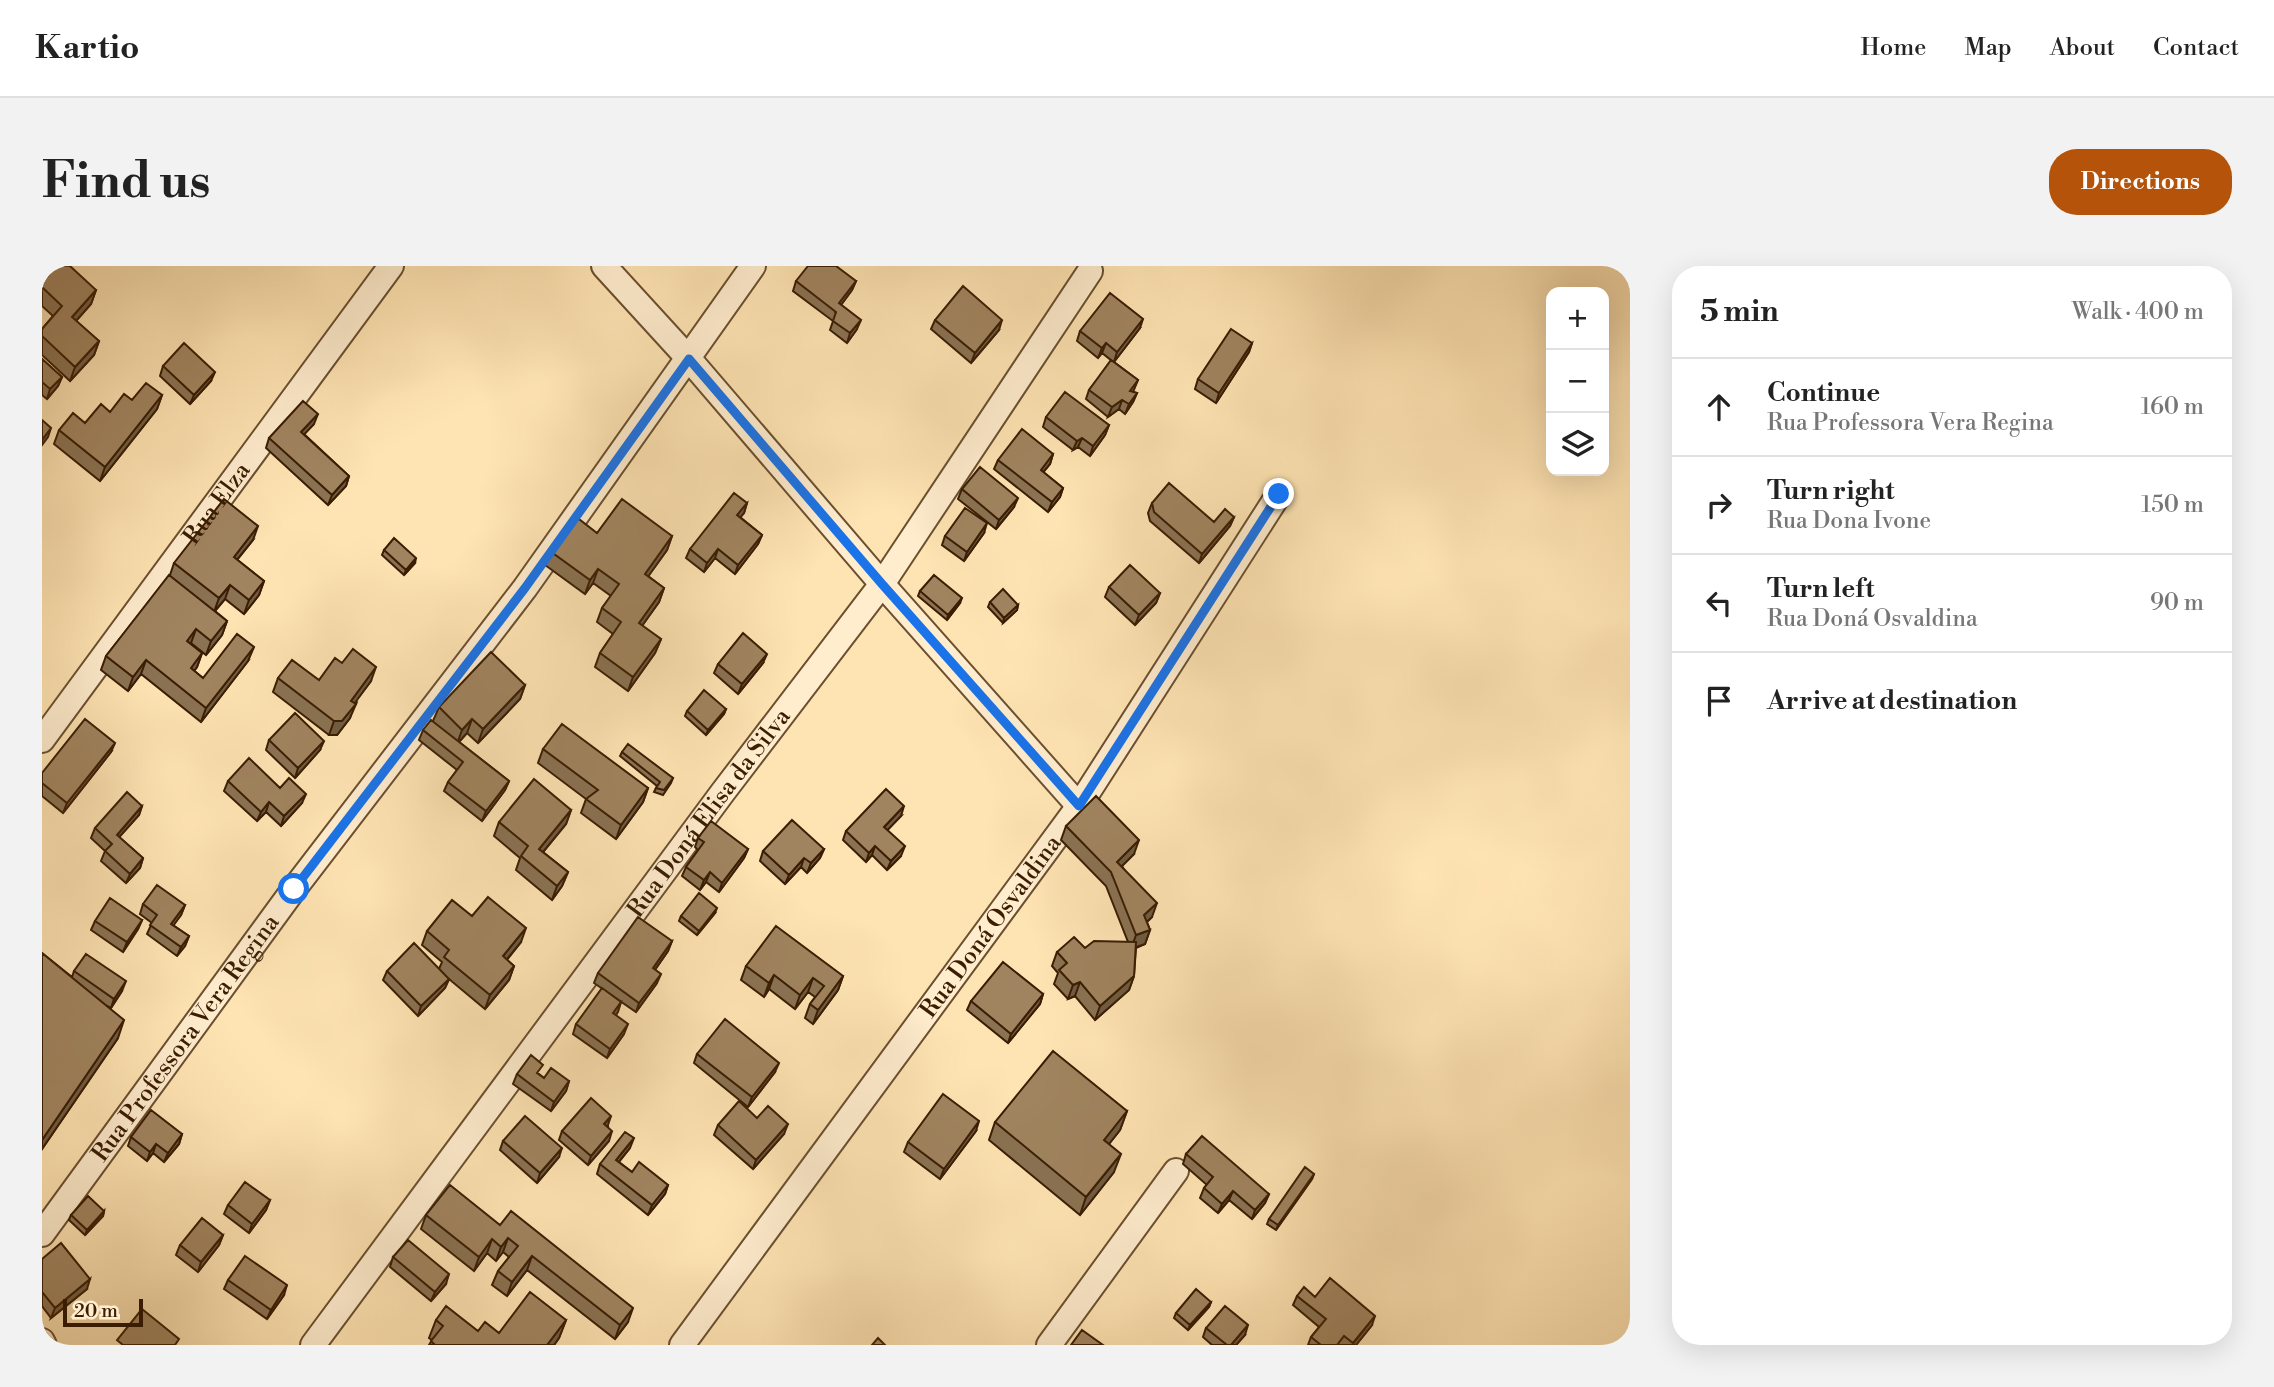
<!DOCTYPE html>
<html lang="en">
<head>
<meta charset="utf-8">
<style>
	:root { --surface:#fff; --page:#f2f2f2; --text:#222; --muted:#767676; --line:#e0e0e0; --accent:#b45309 }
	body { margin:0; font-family:"Libre Bodoni",serif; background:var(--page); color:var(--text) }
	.controls { position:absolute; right:21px; top:21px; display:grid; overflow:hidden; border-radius:14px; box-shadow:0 7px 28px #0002 }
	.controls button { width:63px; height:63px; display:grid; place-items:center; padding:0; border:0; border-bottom:2px solid var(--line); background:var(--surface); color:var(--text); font:35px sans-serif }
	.scale { position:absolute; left:21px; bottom:18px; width:80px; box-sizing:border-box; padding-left:7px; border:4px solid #3a1d03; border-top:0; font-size:19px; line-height:24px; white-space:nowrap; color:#3a1d03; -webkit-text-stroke:5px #ffedce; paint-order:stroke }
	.stop { position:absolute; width:21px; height:21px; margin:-16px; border:5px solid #1a73e8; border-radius:50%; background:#fff }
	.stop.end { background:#1a73e8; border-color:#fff; box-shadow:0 2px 7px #0008 }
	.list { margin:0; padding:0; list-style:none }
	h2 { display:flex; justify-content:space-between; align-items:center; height:91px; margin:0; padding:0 28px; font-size:30px }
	h2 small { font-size:23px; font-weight:400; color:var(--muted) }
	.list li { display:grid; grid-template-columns:46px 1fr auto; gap:21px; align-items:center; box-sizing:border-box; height:98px; padding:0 28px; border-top:2px solid var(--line) }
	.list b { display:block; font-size:26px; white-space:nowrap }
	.list p { margin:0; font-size:23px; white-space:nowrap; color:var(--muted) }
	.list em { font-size:23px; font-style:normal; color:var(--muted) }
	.icon { flex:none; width:38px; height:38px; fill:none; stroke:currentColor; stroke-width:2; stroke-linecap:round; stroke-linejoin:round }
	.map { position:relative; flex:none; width:1588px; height:1079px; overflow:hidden; border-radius:28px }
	header { display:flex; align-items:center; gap:42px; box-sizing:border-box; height:98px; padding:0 35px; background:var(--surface); border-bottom:2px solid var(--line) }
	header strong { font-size:33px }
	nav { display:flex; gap:38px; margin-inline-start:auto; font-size:24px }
	.intro { display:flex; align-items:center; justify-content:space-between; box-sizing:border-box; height:168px; padding:0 42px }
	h1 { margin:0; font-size:49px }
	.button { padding:18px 32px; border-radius:28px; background:var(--accent); color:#fff; font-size:24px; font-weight:700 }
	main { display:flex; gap:42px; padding:0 42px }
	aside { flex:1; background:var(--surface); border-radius:28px; box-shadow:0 7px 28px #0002 }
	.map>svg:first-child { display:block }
</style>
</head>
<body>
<header>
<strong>Kartio</strong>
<nav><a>Home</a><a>Map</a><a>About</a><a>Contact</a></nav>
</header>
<div class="intro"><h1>Find us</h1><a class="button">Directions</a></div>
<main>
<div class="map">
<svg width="1588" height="1079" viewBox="0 0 1588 1079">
	<rect width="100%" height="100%" fill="#ffe4b3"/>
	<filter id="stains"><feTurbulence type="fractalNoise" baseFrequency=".00286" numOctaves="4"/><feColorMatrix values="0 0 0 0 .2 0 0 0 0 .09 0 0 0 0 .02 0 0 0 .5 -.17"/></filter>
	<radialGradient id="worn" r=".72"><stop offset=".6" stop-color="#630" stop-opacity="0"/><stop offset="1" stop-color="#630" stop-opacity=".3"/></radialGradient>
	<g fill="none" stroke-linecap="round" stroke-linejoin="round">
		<!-- minor casing -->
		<g stroke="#6b4f2f" stroke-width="28">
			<g id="minor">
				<path d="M562,0L647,93L840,318L1037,540"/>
				<path id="s1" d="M0,474L349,0"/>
				<path id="s2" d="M0,968L252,623L483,322L711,0"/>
				<path d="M0,1075L2,1079"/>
				<path id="s3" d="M271,1079L681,526L840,318L1048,5"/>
				<path id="s4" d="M640,1079L1037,540L1237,228"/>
				<path d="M1007,1079L1134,905"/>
			</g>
		</g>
		<!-- minor -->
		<use href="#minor" stroke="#ffedce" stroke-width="24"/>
	</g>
	<!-- wall -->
	<path fill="#8a7252" stroke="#3a1d03" stroke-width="2" d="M0,8L54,24L49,38L34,55L57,75L52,89L28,115L0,89V63L11,50L0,40Z
		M754,15H814L810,24L799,39L815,63L805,77L788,64L791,55L751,25Z
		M893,54L957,64L929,97L889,63Z
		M1098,62L1072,96L1096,114L1091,126L1095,127L1091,136L1083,148L1077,143L1066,151L1044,133L1047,124L1070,95L1060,87L1056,92L1035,75L1038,65Z
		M1210,77L1207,86L1174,137L1153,123L1156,113Z
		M0,93L20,111L16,120L5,133L0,129Z
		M121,100L169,115L148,138L118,110Z
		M120,129L115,143L58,215L12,178L17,164L43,157L68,146L90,134Z
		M1004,151L1067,159L1063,169L1048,190L1036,181L1031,184L1001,161Z
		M272,158L262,168L307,210L304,220L286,239L224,182L227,172Z
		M1011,188L1008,198L1001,206L1021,222L1018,231L1006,246L952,203L956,194Z
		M920,223L972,241L954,263L916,233Z
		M705,237L702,247L698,251L720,269L716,278L693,308L673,292L662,306L644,292L648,283Z
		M1110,237L1172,256L1192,251L1188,260L1157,297L1108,255L1106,247Z
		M942,267L922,295L900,279L903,270Z
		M630,270L625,284L606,310L622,322L617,336L600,360L619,373L613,387L586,425L553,401L558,387L571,368L555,356L560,342L569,330L551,317L543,328L503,299L508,285Z
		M211,274L195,294L222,315L217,329L202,348L183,333L173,345L185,355L180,369L164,389L149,377V378L160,387L155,401L152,405L161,412L206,395L159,456L99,408L86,425L59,404L64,390L128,309L132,297Z
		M342,284L373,297L362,309L340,289Z
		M1067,321L1118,327L1114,337L1093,359L1063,331Z
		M878,325L918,337L905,354L876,330Z
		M948,336L976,339L975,344L961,357L946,341Z
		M300,397L329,415L312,437L308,452L295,469H287L231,426L236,412L277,414Z
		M721,397L696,428L672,407L676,398Z
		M483,419L478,433L436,477L425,467L417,476L467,515L463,524L440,555L402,525L406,516L415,504L377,474L381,464L391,455L397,441Z
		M684,443L682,448L664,469L643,450L645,445Z
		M227,474L278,484L253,512L224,484Z
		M501,483L606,522L601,536L574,573L539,547L544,533L496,497Z
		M69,486L21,547L0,530V507Z
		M580,486L631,512L629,517L621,529L612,526L615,520L578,490Z
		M186,515L238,522L260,537L239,560L224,546L215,555L182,525Z
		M100,540L97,549L77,571L101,592L98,602L84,617L59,595L63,585L49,572L53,562Z
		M529,544L524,558L501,586L526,606L520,620L510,634L474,604L478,592L452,570L457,556Z
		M859,550L845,564L859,590L845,604L830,589L824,596L801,574L804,565Z
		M1024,560L1092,588L1080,600L1110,651L1105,656L1108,664L1103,678L1094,682L1092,710L1087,724L1053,754L1033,730L1026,733L1012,718L1016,707L1010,700L1015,686L1086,676L1064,620L1019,574Z
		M656,572L706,583L702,592L677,626L664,616L658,624L640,610L644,601L656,584L653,581Z
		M782,583L778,592L765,607L759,601L743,618L718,595L721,585Z
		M101,638L143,639L139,649L131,659L147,670L143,680L135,690L105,668L110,657L98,648Z
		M673,647L655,669L637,655L639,650Z
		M430,650L479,676L465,694L472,700L467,714L443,743L407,713L403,722L376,750L341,714L345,705L397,703L400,696L380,679L385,665Z
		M100,654L96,663L81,686L49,664L53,655Z
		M630,675L626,685L613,704L615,717L594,746L552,717L556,707Z
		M0,687L30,711L32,705L80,725L69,742L63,739L76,772L0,883Z
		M704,700L801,710L796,724L771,758L763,752L768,738L773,731L766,726L753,743L727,723L722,731L699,714Z
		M1001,728L998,738L966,777L925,744L929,735Z
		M579,736L574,749L582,768L565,792L531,768L534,758Z
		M655,788L733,806L706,841L652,797Z
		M475,808H497L502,812L527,815L524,825L509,845L471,818Z
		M1085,845L1078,864L1067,878L1072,906L1038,949L947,874L953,856Z
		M715,852L742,868L711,903L672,869L676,859Z
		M566,859L567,875L546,899L517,874L520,865Z
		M934,865L898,913L862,886L866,876Z
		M140,868L137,878L122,896L111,887L105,895L86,880L89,871Z
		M461,875L517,891L495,917L458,884Z
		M588,882L577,896L590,906L626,919L623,928L606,949L555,908L558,898Z
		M1144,888L1227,928L1223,937L1210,953L1187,934L1176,947L1158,932L1162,922L1165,919L1141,898Z
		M1272,908L1270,913L1234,964L1225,958L1227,953Z
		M228,934L224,944L207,967L182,948L186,939Z
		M62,945L61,950L43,969L27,954L29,949Z
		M384,949L458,959L586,1056L573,1073L485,1004L465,1030L450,1019L456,1005L467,991L461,986L454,995L445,987L432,1005L379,963Z
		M181,969L177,979L156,1006L134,989L138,979Z
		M351,991L404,1018L389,1035L348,1001Z
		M0,993L45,1023L9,1052L0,1040Z
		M186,1014L242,1029L225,1053L182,1023Z
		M1255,1030L1273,1031L1330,1059L1314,1079H1266L1269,1071L1277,1061L1251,1039Z
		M1169,1036L1167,1041L1146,1064L1132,1052L1134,1047Z
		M394,1054L436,1065L457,1067L524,1054L517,1072L512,1079H387L390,1074L387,1072Z
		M1164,1062L1203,1069L1194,1079H1170L1161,1071Z"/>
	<!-- shaded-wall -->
	<path fill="#705c42" stroke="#3a1d03" stroke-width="2" d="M814,15L810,24L793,47L797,37Z
		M54,24L49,38L25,65L30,51Z
		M1101,53L1098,62L1072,96L1075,86Z
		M819,54L815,63L805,77L808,67Z
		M960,54L957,64L929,97L933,87Z
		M57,75L52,89L28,115L33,101Z
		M1064,77L1060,87L1056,92L1060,82Z
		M1210,77L1207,86L1174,137L1177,127Z
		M173,106L169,115L148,138L152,129Z
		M20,111L16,120L5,133L8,123Z
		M1095,127L1091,136L1083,148L1087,138Z
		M120,129L115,143L58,215L63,201Z
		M1080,134L1077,143L1066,151L1070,141Z
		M276,148L272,158L256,175L259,166Z
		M1067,159L1063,169L1048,190L1051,180Z
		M9,162L6,171L0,179V174Z
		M1040,172L1036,181L1031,184L1035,175Z
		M1011,188L1008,198L995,214L999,204Z
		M307,210L304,220L286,239L290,229Z
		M1021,222L1018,231L1006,246L1010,236Z
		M976,232L972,241L954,263L957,254Z
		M705,237L702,247L692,259L695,249Z
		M1192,251L1188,260L1157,297L1160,288Z
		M945,257L942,267L922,295L925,286Z
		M216,260L211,274L186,305L192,291Z
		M720,269L716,278L693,308L696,299Z
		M630,270L625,284L598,322L603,308Z
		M676,283L673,292L662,306L665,297Z
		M374,292L373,297L362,309L364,304Z
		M556,303L551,317L543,328L548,314Z
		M222,315L217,329L202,348L207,334Z
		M188,319L183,333L172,346L177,332Z
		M622,322L617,336L592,371L597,357Z
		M1118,327L1114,337L1093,359L1097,349Z
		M920,332L918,337L905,354L906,349Z
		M976,339L975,344L961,357L962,352Z
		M185,355L180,369L164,389L169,375Z
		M154,363L149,377L140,389L145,375Z
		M619,373L613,387L586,425L591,411Z
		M212,381L206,395L159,456L164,442Z
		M160,387L155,401L144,416L149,402Z
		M725,388L721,397L696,428L700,418Z
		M104,394L99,408L86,425L91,411Z
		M334,401L329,415L304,449L309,435Z
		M483,419L478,433L436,477L441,463Z
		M314,438L308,452L295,469H287L292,455Z
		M684,443L682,448L664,469L666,464Z
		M430,453L425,467L415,478L420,464Z
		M282,475L278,484L253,512L256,502Z
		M73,477L69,486L21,547L25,537Z
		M467,515L463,524L440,555L444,545Z
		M606,522L601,536L574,573L579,559Z
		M264,528L260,537L239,560L242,550Z
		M227,536L224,546L215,555L219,546Z
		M100,540L97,549L71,578L75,569Z
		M862,540L859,550L839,571L842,561Z
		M529,544L524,558L492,597L497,583Z
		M1097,574L1092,588L1070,610L1075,596Z
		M833,580L830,589L824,596L827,587Z
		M863,580L859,590L845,604L849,595Z
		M706,583L702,592L677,626L680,617Z
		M782,583L778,592L765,607L769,597Z
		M101,592L98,602L84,617L88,608Z
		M762,592L759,601L743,618L747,609Z
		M526,606L520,620L510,634L515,620Z
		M668,606L664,616L658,624L662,614Z
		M1115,637L1110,651L1097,663L1102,649Z
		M143,639L139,649L126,667L129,658Z
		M675,642L673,647L655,669L657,665Z
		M100,654L96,663L81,686L85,676Z
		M484,662L479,676L456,704L461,690Z
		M1108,664L1103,678L1089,683L1094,669Z
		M147,670L143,680L135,690L139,681Z
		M630,675L626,685L607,712L611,702Z
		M472,700L467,714L443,743L448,729Z
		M619,708L615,717L594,746L597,737Z
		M732,709L727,723L722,731L727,717Z
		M801,710L796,724L771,758L776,744Z
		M1092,710L1087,724L1053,754L1058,740Z
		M771,712L766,726L753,743L758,729Z
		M407,713L403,722L376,750L379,740Z
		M84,715L80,725L69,742L72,733Z
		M1038,716L1033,730L1026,733L1031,719Z
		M1001,728L998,738L966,777L969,768Z
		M579,736L576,746L568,757L571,747Z
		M82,754L76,772L0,883V874Z
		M586,758L582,768L565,792L568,783Z
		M737,797L733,806L706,841L710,831Z
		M527,815L524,825L509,845L512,836Z
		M1085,845L1078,864L1056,892L1062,874Z
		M569,850L566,859L559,867L562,858Z
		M937,855L934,865L898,913L902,903Z
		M746,858L742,868L711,903L714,894Z
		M570,865L567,875L546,899L549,890Z
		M140,868L137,878L122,896L126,887Z
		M592,872L588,882L571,903L574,894Z
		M114,878L111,887L105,895L108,886Z
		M520,882L517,891L495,917L498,907Z
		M1079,888L1072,906L1038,949L1044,931Z
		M1272,908L1270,913L1234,964L1236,959Z
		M626,919L623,928L606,949L610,939Z
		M1191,925L1187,934L1176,947L1180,938Z
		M1227,928L1223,937L1210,953L1213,944Z
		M228,934L224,944L207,967L210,958Z
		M62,945L61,950L43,969L45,964Z
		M181,969L177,979L156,1006L159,996Z
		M466,972L461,986L454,995L459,981Z
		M450,973L445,987L432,1005L437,991Z
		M490,990L485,1004L465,1030L470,1016Z
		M407,1008L404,1018L389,1035L393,1026Z
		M48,1013L45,1023L9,1052L13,1042Z
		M245,1019L242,1029L225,1053L229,1044Z
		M1169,1036L1167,1041L1146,1064L1148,1059Z
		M591,1042L586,1056L573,1073L578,1059Z
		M1333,1050L1330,1059L1314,1079H1310Z
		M524,1054L517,1072L512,1079H505Z
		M1206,1059L1203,1069L1194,1079H1189Z"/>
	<!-- building -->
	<path fill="#a0845f" stroke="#3a1d03" stroke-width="2" d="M8,0H28L54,24L30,51L57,75L33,101L0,70V63L20,40L0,21V8Z
		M766,0H794L814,15L797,37L819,54L808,67L791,55L794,46L754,15Z
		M921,20L960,54L933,87L893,54Z
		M1068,27L1101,53L1075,86L1064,77L1060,82L1038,65Z
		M1189,63L1210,77L1177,127L1156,113Z
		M142,77L173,106L152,129L121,100Z
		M0,93L20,111L8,123L0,116Z
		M1069,94L1096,114L1088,125L1095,127L1087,138L1080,134L1070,141L1047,124Z
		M104,117L120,129L63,201L17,164L31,147L43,157L59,138L68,146L82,128L90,134Z
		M1023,126L1067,159L1051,180L1040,172L1035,175L1004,151Z
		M261,135L276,148L259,166L307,210L290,229L227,172Z
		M0,154L9,162L0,174Z
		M980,163L1011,188L999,204L1021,222L1010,236L956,194Z
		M938,201L976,232L957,254L920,223Z
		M1127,217L1172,256L1183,243L1192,251L1160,288L1112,246L1110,237Z
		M692,227L705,237L695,249L720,269L696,299L676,283L665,297L648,283Z
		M182,233L216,260L192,291L222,315L207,334L188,319L177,332L132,297Z
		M580,233L630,270L603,308L622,322L597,357L619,373L591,411L558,387L579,356L560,342L577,318L556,303L548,314L508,285L533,250L555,267Z
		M923,242L945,257L925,286L903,270Z
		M352,272L374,292L364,304L342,284Z
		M1088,299L1118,327L1097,349L1067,321Z
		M127,309L185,355L169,375L154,363L145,375L160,387L149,402L161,412L195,368L212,381L164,442L104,394L91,411L64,390Z
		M892,309L920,332L906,349L878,325Z
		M961,323L976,339L962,352L948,336Z
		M701,367L725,388L700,418L676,398Z
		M311,383L334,401L309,435L314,438L300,455H292L236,412L250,394L277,414L293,392L300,397Z
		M449,386L483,419L441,463L430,453L420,464L397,441Z
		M662,424L684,443L666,464L645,445Z
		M253,447L282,475L256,502L227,474Z
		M43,453L73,477L25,537L0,517V507Z
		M389,454L467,515L444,545L406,516L421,496L381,464Z
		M520,458L606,522L579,559L544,533L556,524L501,483Z
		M586,478L631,512L622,524L614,522L618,516L580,486Z
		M207,492L238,522L247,512L264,528L242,550L227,536L219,546L186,515Z
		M492,513L529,544L497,583L526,606L515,620L479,590L486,580L457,556Z
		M844,523L862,540L842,561L863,580L849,595L833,580L827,587L804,565Z
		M85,526L100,540L75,569L101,592L88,608L63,585L70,578L53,562Z
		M1054,530L1097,574L1075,596L1115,637L1102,649L1108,664L1094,669L1069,606L1024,560Z
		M750,554L782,583L769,597L762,592L747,609L721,585Z
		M669,555L706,583L680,617L668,606L662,614L644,601L662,576L656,572Z
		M115,619L143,639L129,658L147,670L139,681L108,659L115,649L101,638Z
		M657,627L675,642L657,665L639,650Z
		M446,631L484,662L461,690L472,700L448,729L402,691L407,684L385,665L410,634L430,650Z
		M68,632L100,654L85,676L53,655Z
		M596,651L630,675L611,702L619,708L597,737L556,707Z
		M734,660L801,710L776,744L768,738L782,720L771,712L758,729L732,709L727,717L704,700Z
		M1032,671L1043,682L1052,675L1094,676L1092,710L1058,740L1038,716L1031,719L1017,704L1025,697L1015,686Z
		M372,677L407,713L379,740L345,705Z
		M0,687L82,754L0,874Z
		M44,688L84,715L72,733L32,705Z
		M961,696L1001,728L969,768L929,735Z
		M560,722L579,736L571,747L586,758L568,783L534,758Z
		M683,753L737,797L710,831L655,788Z
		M1011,785L1085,845L1062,874L1079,888L1044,931L953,856Z
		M489,789L501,799L495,807L502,812L509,802L527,815L512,836L475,808Z
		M901,828L937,855L902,903L866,876Z
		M549,832L569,850L562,858L570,865L549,890L520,865Z
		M697,835L715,852L726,840L746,858L714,894L676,859Z
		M109,844L140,868L126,887L114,878L108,886L89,871Z
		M483,850L520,882L498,907L461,875Z
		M583,866L592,872L574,894L590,906L597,896L626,919L610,939L558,898Z
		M1160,870L1227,928L1213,944L1191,925L1180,938L1162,922L1171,911L1144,888Z
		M1263,901L1272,908L1236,959L1227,953Z
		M203,916L228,934L210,958L186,939Z
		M408,919L458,959L469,945L591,1042L578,1059L490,990L470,1016L456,1005L476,980L466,972L459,981L450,973L437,991L384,949Z
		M46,930L62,945L45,964L29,949Z
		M160,952L181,969L159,996L138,979Z
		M366,974L407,1008L393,1026L351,991Z
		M19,977L48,1013L13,1042L0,1026V993Z
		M203,990L245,1019L229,1044L186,1014Z
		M1288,1012L1333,1050L1311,1077L1302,1070L1295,1079H1279L1269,1071L1284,1053L1255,1030L1262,1021L1273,1031Z
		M1154,1023L1169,1036L1148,1059L1134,1047Z
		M488,1026L524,1054L505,1079H393L389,1075L401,1060L394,1054L404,1040L436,1065L443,1056L457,1067Z
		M1183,1040L1206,1059L1189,1079H1185L1164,1062Z
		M100,1043L137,1073L133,1079H81L75,1074Z
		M1040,1064L1061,1079H1029Z
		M836,1072L843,1079H830Z"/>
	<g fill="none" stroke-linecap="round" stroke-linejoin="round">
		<!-- route -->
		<path stroke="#1a73e8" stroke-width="9" d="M252,623L483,322L647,93L840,318L1037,540L1237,228"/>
	</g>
	<g text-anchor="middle" stroke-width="7" stroke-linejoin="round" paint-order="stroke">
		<!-- street labels -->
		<g font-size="24" fill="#3a1d03" stroke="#ffedce">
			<text dy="8" stroke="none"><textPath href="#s1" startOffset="294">Rua Elza</textPath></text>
			<text dy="8" stroke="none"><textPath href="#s3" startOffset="663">Rua Doná Elisa da Silva</textPath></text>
			<text dy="8" stroke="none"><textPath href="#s4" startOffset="520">Rua Doná Osvaldina</textPath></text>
			<text dy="8" stroke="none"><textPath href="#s2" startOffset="243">Rua Professora Vera Regina</textPath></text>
		</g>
	</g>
	<rect width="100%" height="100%" filter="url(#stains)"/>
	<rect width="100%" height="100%" fill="url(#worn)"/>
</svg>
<div class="controls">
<button>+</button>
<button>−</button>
<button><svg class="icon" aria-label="layers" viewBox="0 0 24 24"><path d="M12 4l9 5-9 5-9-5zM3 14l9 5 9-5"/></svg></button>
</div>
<div class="scale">20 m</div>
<div class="stop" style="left:252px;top:623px"></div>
<div class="stop end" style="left:1237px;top:228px"></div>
</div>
<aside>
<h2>5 min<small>Walk · 400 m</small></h2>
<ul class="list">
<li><svg class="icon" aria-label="ahead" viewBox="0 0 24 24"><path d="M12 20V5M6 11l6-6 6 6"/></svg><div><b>Continue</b><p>Rua Professora Vera Regina</p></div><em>160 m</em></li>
<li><svg class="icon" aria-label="right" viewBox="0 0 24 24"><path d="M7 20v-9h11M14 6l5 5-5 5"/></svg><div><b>Turn right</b><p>Rua Dona Ivone</p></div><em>150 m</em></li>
<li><svg class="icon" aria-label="left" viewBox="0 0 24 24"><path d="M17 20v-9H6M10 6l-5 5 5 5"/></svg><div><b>Turn left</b><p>Rua Doná Osvaldina</p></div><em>90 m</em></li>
<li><svg class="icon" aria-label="arrive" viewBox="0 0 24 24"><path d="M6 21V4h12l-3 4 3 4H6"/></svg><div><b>Arrive at destination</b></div></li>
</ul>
</aside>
</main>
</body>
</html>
